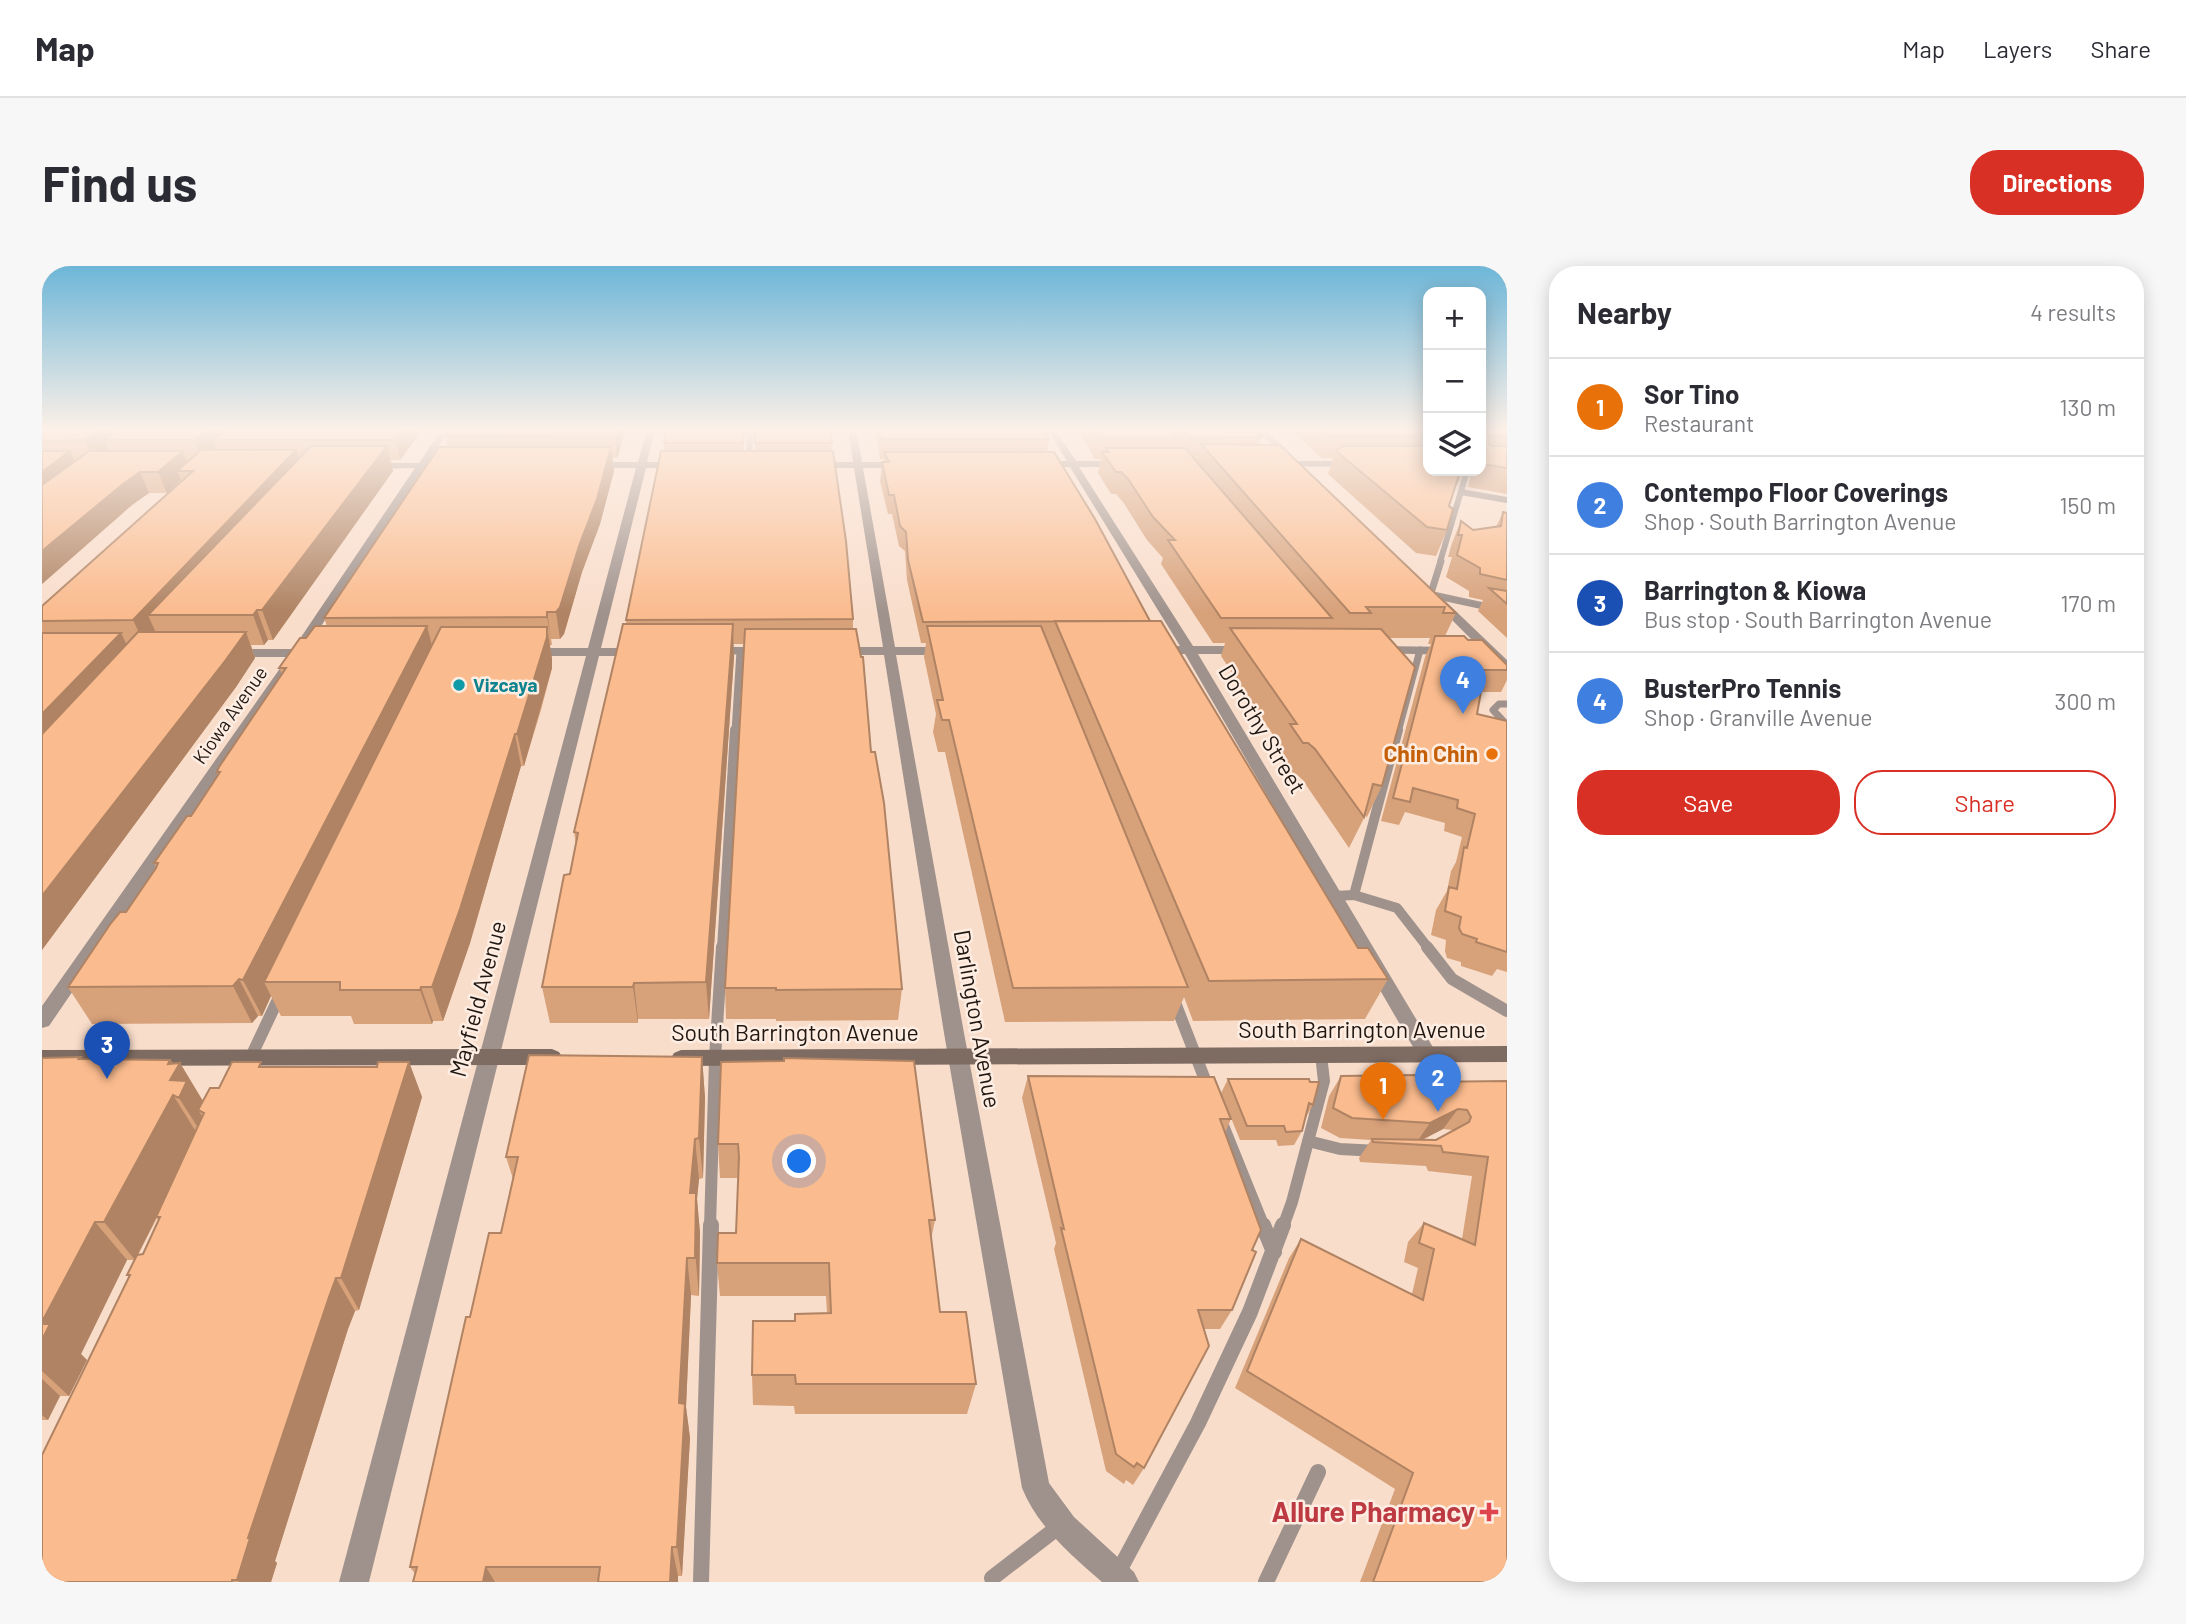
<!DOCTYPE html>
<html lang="en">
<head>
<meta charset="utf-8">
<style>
	:root { --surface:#fff; --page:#f7f7f7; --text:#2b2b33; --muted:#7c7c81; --line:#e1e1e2; --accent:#d93025 }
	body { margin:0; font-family:Barlow,sans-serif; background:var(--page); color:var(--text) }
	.controls { position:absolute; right:21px; top:21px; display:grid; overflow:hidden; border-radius:14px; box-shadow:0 4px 18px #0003 }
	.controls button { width:63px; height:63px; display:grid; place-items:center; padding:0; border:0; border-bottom:2px solid var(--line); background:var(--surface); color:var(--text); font:35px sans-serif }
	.you { position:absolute; left:758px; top:896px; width:24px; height:24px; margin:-18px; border:5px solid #fff; border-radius:50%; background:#1a73e8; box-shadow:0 0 0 10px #1a73e833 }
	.badge { display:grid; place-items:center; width:46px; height:46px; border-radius:50%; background:var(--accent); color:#fff; font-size:23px; font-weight:700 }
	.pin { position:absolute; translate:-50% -58px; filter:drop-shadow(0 2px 4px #0008) }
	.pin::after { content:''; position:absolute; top:37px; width:24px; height:21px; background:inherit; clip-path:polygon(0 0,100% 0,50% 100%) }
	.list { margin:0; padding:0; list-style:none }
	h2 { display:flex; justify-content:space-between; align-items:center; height:91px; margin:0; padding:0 28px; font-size:30px }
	h2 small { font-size:23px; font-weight:400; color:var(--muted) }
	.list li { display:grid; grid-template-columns:46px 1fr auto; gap:21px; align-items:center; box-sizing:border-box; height:98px; padding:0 28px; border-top:2px solid var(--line) }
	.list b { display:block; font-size:26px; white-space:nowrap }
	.list p { margin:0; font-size:23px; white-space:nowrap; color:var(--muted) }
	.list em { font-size:23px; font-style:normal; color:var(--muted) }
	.actions { display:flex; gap:14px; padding:21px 28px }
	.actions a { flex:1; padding:16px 0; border:2px solid var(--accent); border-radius:28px; text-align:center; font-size:24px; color:var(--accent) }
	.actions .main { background:var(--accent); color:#fff }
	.icon { flex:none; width:38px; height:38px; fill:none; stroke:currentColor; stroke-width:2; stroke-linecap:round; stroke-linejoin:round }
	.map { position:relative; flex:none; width:1465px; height:1316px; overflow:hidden; border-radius:28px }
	header { display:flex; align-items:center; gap:42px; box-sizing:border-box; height:98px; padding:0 35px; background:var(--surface); border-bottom:2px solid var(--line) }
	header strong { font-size:33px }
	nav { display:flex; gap:38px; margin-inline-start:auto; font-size:24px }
	.intro { display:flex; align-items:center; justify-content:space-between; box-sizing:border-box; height:168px; padding:0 42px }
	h1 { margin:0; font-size:49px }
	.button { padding:18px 32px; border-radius:28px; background:var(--accent); color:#fff; font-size:24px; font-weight:700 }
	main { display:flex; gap:42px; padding:0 42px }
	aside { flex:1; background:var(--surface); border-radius:28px; box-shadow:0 4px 18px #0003 }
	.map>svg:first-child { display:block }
</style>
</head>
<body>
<header>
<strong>Map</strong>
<nav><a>Map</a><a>Layers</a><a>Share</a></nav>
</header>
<div class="intro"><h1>Find us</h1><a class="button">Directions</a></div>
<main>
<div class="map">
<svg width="1465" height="1316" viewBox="0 0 1465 1316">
	<rect width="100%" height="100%" fill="#f9ddcb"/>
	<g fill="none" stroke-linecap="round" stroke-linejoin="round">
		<!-- lane-far4 -->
		<path stroke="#9f928c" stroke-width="6" d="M707,196L708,163
			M1419,226L1465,234
			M1398,296L1425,205"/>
		<!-- lane-far3 -->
		<path stroke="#9f928c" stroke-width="7" d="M1389,327L1399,295
			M1391,329L1465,345
			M1465,438H1457L1451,444L1465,459
			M693,466L698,385
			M1356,466L1378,384"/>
		<!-- lane-far2 -->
		<path stroke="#9f928c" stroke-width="10" d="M1312,629L1355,642L1387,683
			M1292,630L1312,629L1356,464
			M680,683L693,464"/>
		<!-- lane-far1 -->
		<path stroke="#9f928c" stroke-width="12" d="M1385,681L1410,713L1465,745
			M1132,734L1167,824
			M207,795L239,727
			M1178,852L1222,961
			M1266,875L1298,883L1336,885
			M668,961L673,792L680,681
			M1241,961L1250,936L1282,815L1279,789"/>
		<!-- lane -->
		<path stroke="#9f928c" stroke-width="16" d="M1221,959L1232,986
			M950,1312L1019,1259
			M659,1316L669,959
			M1071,1316L1156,1157L1208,1046L1241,959
			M1224,1316L1276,1206"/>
		<!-- street -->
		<path fill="#9f928c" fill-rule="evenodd" d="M400,163H408L386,196H406L411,199L406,202H383L264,383L275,387L269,391H259L7,760L0,762V740L246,391H188L182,387L188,383H251L373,202L326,203L321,200L326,197H377Z
			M605,163H613L605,196H637L642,199L637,202H604L559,382H598L604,386L598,390H557L327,1316H297L544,390H486L480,386L486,382H546L594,202H550L545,199L550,196H596Z
			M806,163H814L820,196H861L866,199L861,202H821L853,381H906L912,385L906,389H854L922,767L1007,1217L1032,1251L1092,1306L1097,1316H1060C1029,1289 996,1261 980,1222L902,767L842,389H794L788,385L794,381H841L812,202H770L765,199L770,196H811Z
			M1005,163H1013L1034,195H1082L1087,198L1082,201H1037L1151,380H1203L1209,384L1203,388H1156L1392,783L1395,788L1392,793L1385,796L1378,793L1143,388H1116L1110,384L1116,380H1138L1028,201H998L993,198L998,195H1025Z
			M1214,163H1223L1255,195H1313L1318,198L1313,201L1233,200V196L1246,195Z
			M1391,331H1399L1465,394V405L1460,404L1391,335Z
			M1336,380L1410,381L1416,385L1410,389L1332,387V381Z
			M668,381H724L730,385L724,389L664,388L662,385Z"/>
		<!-- secondary -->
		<path fill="#7e6c63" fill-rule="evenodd" d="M1465,780V796L639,800L632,797L629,792L632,787L639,784Z
			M510,783L517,786L520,791L517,796L510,799L0,800V784Z"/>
	</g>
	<!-- wall -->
	<path fill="#d7a17a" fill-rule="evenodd" d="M0,163H381L358,194H349L351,205L231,374H226L222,379H209L213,392L194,421L0,684V340L139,216V214L125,227H107L90,239L0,318Z
		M409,163H584L575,192H570L572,205L558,258L540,306L522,368L518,373H509L510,379H508L510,402L499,444L482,500H479L428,677L401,755H391L390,758H312L309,750H239L229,730L220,750H216L210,757L50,758L26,721L84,646L114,601L112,597L149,550L176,509L175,506L240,408L237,402L264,372L285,360L282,352L406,181L404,170Z
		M702,163V185H713V163L790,177L789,185L811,353V363L829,486L860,723L856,754L734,755V753H684L683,722L702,378H691L692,391L667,753H596V757H508L500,721L528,608L534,578L532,566L584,358V354L622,185V177Z
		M833,163H1002L1007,173L1005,186L1108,355L1316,682L1346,713L1323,753L1151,755L1142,731L1132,755L963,756L903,486H896L891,466L894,448L882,391L884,377H879L865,314L863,285L857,280L850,248H846L838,215L840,196H841L842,193H838Z
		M1035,163H1211L1220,171L1217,179L1414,347L1403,370L1426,374L1465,399V414L1459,426H1439L1435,448L1465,455V706L1455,703L1450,710L1419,700V696L1405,692L1403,685L1404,674L1389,669L1394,644L1405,625L1409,605L1414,596L1420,571L1402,565L1403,557L1363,546L1357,559L1339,555L1383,391L1389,378H1386L1388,372H1347L1340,520L1325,551L1323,550L1307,582L1260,513L1254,508L1249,507L1236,487L1239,481L1179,390L1183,377H1171L1119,298L1121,292L1105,274L1081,236L1074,228H1069L1056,207L1059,193H1053Z
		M1248,163H1386V205H1421L1415,220H1414L1407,240L1405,264L1394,290L1374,287L1286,208L1291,192H1280Z
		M1439,163H1465V228L1426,221L1430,205H1439Z
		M1461,246L1465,247V372L1436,345L1441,334L1427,331V325L1404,311L1410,291H1406L1410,277L1419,255L1431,264L1454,261Z
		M660,791L663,832L661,912L657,913L655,933L658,967L657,1030L649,1029L644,1141L648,1172L640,1310H636V1316H371L373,1308L368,1301L428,1051L459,967L471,913L464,891Z
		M0,792L40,793L128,794L131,797H138L161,835L177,822L221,801H335L367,796L380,831L317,1044L313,1045L306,1063L233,1295L235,1297L229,1316H0L87,1012L85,1009L92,994H85L39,1088L45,1094L27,1130H18L6,1154H0ZM115,952L116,954L101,988L96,989Z
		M679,796L893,954L889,974L898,1046L934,1118L925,1148H753L752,1140L711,1139L710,1109L753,1055L785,1047L784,1030H678L675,997L694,967L696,912H678L676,878Z
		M986,810L1189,853L1183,867L1210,984L1190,1044L1178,1063H1162L1102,1202L1091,1219L1084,1214L1082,1218L1064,1205L1012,983L1014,977L980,832Z
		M1299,810L1379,816L1465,815V1316H1318L1353,1223L1193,1122L1247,992L1259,973L1370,1028L1376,1002L1362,996L1366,976L1382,957L1420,973L1430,910L1386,905L1384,900L1318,896L1317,892L1329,874L1298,872L1279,862L1287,830ZM1401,863L1410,864L1411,865L1394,874H1380Z
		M1186,813H1267L1271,839L1263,853L1260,865L1252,879L1236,880L1234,874H1198L1179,827Z"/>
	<!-- shaded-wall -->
	<path fill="#af8363" d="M58,163H71L75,174H62L66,184L52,194L43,174Z
		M166,163H196L172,174L174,182L160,194L153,174Z
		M362,163H381L358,194L353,174Z
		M575,163H584L575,192L573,168Z
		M345,180L351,205L231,374L220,344Z
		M569,181L572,205L558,258L540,306L522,368L518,373L514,346Z
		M254,184L261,205L106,349L114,367L103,379L91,354Z
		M28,185L37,206L0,234V206Z
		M141,185L148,205H135L139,214L125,227L116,206Z
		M98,206L107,227L90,239L0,318V285L81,218Z
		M215,344L226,374L222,379L211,349Z
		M505,346L509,373L510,379L505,351Z
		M691,358L692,391L667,753L664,716Z
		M385,360L393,392L222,716L229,730L220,750L201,714Z
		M505,361L510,392V402L482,500L475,468Z
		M204,366L213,392L194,421L0,684V630Z
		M79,367L91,392L0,491V448Z
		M473,468L479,500L428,677L401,755L390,721Z
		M197,713L216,750L210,757L191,720Z
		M592,717L596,753V757L591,721Z
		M379,721L391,755L390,758L378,724Z
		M660,791L663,832L661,912L657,872Z
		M128,794L134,803L138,797L162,837V847L156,844L167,861L162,871L137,832L128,814L126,798Z
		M367,796L380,831L317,1044L299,1012Z
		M131,829L156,869L93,994L62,956Z
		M1416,843L1401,863L1374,877L1388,857Z
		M653,873L657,913L655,933L658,967L657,1030L648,927Z
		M53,956L85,994L39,1088L45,1094L27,1130L0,1105V1056Z
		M645,992L649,1029L644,1141L648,1172L640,1310L635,1281L637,1137Z
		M294,1012L313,1045L306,1063L233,1295L235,1297L229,1316H197L195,1314L206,1272L287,1031Z
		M0,1113L18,1130L6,1154L0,1149Z
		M630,1281L636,1310V1316H628Z
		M444,1301L453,1316H441Z"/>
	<!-- building -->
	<path fill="#fabb8e" stroke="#af8363" stroke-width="2" d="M0,163H58L43,174L0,175Z
		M77,163H166L153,174H62Z
		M184,163H362L353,174H172Z
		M409,163H575L573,168L404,170Z
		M625,163H702L701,177H622Z
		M713,163H788L790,177H713Z
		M837,163H1002L1007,173H839Z
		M1052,163H1126L1134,172H1058Z
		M1140,163H1211L1220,171L1149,172Z
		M1281,163H1374L1383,169H1288Z
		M1439,163H1465V169L1447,170V178L1450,180H1465V202L1439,198V189L1441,180L1439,178Z
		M1159,178L1238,179L1414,347H1401L1403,341H1324L1329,347H1308Z
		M269,180H345L220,344H215L211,349H106Z
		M1301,180H1386V205H1418L1407,240L1411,243L1405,264L1385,261L1294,185Z
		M397,181H569L555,233L537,280L518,341L514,346H505V351L282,352Z
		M1064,182H1143L1290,352H1179L1126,274H1133L1111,251L1086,213L1079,206H1074L1060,186H1067Z
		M159,184H254L91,354L0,355V340L151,205H135Z
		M0,185H28L0,206Z
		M47,185H141L116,206H98L81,218L0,285V219Z
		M619,185H791L804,275L811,353L584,354Z
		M842,186H1012L1053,253L1108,355L881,356L866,294L864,266L858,260L852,229H847L840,196H847Z
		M1461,246L1465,247V314L1438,308V302L1415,289L1420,269H1416L1419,255L1431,264L1459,260Z
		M1447,322L1465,325V338Z
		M1013,355H1119L1316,682H1326L1346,713L1167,715Z
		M581,358H691L664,716L592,717L591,721H500L522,609L528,608L536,567L532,566Z
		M273,360H385L201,714L197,713L191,720L26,721L69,657L78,646H84L114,602L116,597H112L145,550H149L178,506H175L177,501L244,402H237L258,372H264Z
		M885,360H999L1146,721L971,722L907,454H900L895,434H901Z
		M399,361H505V371L475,468H473L418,643L390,721H379L378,724H298V716H222Z
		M1188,362L1339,363L1373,401L1340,520L1331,518L1322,551L1273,483L1266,477H1261L1248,458H1255Z
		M703,363H814L819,391H821L829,486H833L842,537L860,723L734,724V722H683Z
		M96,366H204L183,395L0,630V468Z
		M0,367H79L0,448Z
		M1393,370H1422L1426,374H1440L1465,399V404H1437L1442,409L1435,448L1465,455V686L1434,676L1435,673L1420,668L1417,662L1419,651L1403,645L1407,621L1415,623L1422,581L1425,582L1433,548L1415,542L1416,534L1371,522L1368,536L1351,532Z
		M487,789L660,791L657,872L653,873L648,927H654L653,992H645L637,1137L643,1138L635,1281H630L628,1316H556L558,1301H444L441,1316H371L375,1301H368L424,1051H428L447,967H459L476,891H464Z
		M39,791L37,793L128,794L126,798L138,797L128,814L145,815L137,832L131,829L62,956H53L0,1056V792Z
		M742,792L872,795L893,954H887L898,1046H924L934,1118H754L753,1109H710L711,1055H753V1048L789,1047L787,997H675L676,967H694L697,891L696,878H676L679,796L742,795Z
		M190,796H219L217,801H335L336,796H367L299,1012H294L287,1031L206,1272H208L195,1314H190V1316H0V1189L88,1009H85L95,989L101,988L118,951H114L162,847L156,844L168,822H177Z
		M1375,809L1379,816L1465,815V1316H1331L1371,1207L1205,1105L1259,973L1381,1034L1392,983L1377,977L1382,957L1433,979L1446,891L1401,886L1399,880L1331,876L1330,873L1394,874L1427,856L1429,851L1425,844L1416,843L1388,857L1310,852L1291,842L1299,810Z
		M986,810L1172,811L1189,853H1178L1219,964L1210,984L1214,986L1190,1044H1156L1167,1080L1102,1202L1095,1197L1092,1201L1074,1188L1019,962L1022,963Z
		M1186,813H1267L1268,816H1277L1271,839L1267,837L1260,865L1244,866L1242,860H1205Z
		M0,1058H8L0,1074Z"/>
	<!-- sky -->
	<linearGradient id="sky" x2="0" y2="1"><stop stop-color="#6db6d8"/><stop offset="0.47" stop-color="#fcf0e8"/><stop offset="1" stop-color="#fcf0e8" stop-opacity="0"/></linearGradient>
	<rect width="1465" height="347" fill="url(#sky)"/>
	<!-- markers -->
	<circle fill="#0f9aa8" stroke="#feede2" stroke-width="2.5" cx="417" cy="419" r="7"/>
	<circle fill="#e8710a" stroke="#feede2" stroke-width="2.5" cx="1450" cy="488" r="7"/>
	<path fill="#e0444e" stroke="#feede2" stroke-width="2.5" d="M1443.5 1235.5h7v7h7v7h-7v7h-7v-7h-7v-7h7z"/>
	<g text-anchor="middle" stroke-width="5" stroke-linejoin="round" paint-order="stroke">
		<!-- far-culture labels -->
		<g font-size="19" font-weight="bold" fill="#0d838f" stroke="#feede2" text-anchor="start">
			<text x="431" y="426">Vizcaya</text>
		</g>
		<!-- far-street labels -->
		<g font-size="19" fill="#211711" stroke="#feede2">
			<text transform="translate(188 449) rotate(-55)" y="7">Kiowa Avenue</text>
		</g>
		<!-- street labels -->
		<g font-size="23" fill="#211711" stroke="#feede2">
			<text transform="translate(1220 463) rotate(59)" y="8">Dorothy Street</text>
			<text transform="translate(436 733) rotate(-75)" y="8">Mayfield Avenue</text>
			<text transform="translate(935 753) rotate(80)" y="8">Darlington Avenue</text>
			<text x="1320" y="772">South Barrington Avenue</text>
			<text x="753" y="775">South Barrington Avenue</text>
		</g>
		<!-- food labels -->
		<g font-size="23" font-weight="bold" fill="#c56008" stroke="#feede2" text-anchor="end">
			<text x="1436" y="496">Chin Chin</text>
		</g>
		<!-- near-health labels -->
		<g font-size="28" font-weight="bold" fill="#be3a42" stroke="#feede2" text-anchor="end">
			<text x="1433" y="1256">Allure Pharmacy</text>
		</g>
	</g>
</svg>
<div class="controls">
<button>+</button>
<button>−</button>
<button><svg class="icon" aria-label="layers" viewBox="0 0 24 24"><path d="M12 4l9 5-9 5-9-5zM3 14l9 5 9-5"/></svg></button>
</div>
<div class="you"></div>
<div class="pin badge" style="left:1341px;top:854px;background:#e8710a">1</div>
<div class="pin badge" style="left:1396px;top:846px;background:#3f7fe0">2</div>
<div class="pin badge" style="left:65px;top:813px;background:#1a4fb4">3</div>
<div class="pin badge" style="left:1421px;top:448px;background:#3f7fe0">4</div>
</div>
<aside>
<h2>Nearby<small>4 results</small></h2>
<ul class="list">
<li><span class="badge" style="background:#e8710a">1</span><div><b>Sor Tino</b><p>Restaurant</p></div><em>130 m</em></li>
<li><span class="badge" style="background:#3f7fe0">2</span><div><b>Contempo Floor Coverings</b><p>Shop · South Barrington Avenue</p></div><em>150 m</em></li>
<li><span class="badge" style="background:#1a4fb4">3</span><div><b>Barrington &amp; Kiowa</b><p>Bus stop · South Barrington Avenue</p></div><em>170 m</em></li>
<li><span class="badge" style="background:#3f7fe0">4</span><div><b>BusterPro Tennis</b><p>Shop · Granville Avenue</p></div><em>300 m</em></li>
</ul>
<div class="actions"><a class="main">Save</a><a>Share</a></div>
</aside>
</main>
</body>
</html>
